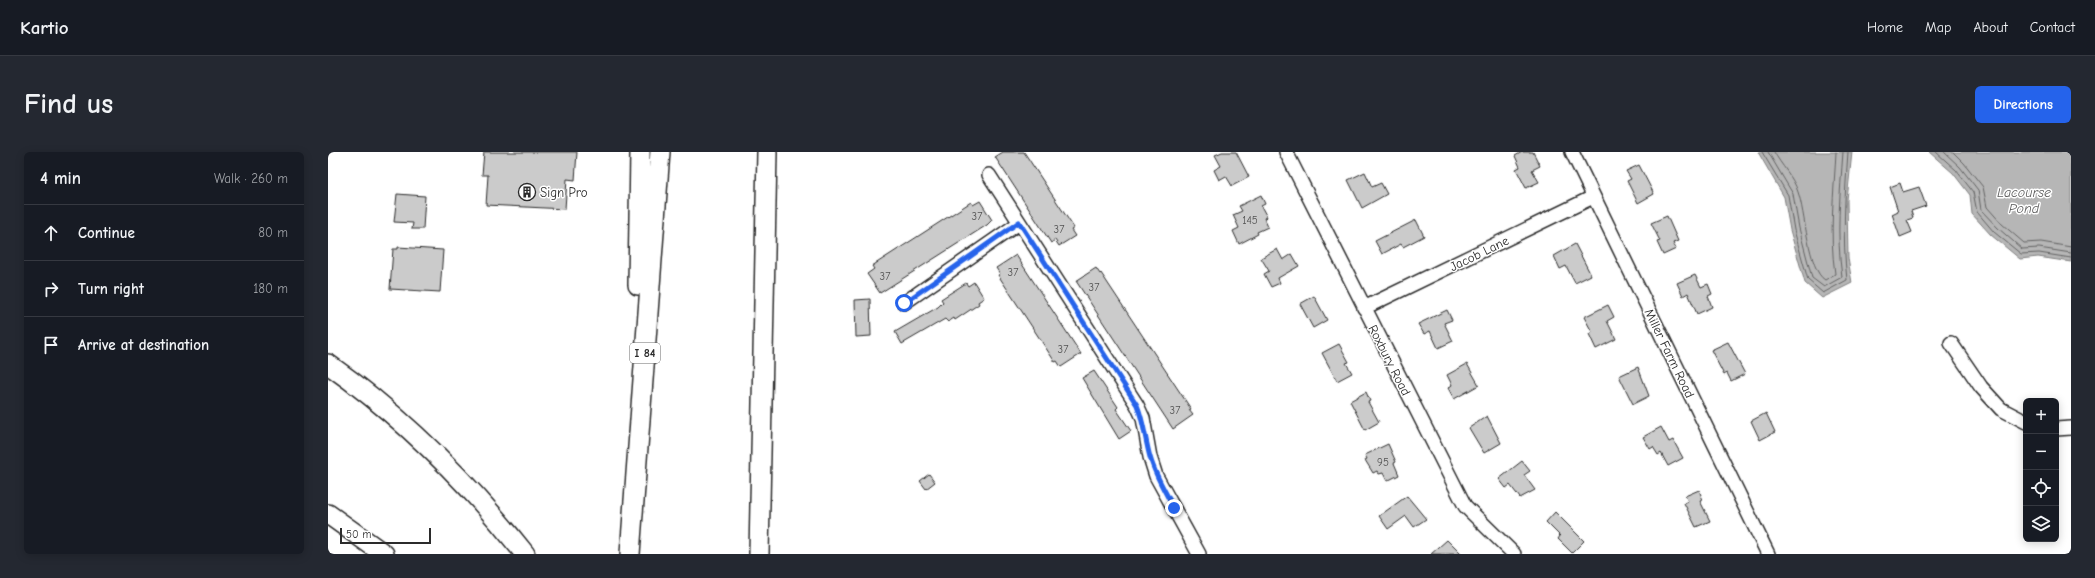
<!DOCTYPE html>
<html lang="en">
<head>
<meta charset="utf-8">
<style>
	:root { --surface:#171b24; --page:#242831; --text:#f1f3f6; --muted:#9ea1a6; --line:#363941; --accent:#2563eb }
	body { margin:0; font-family:"Comic Neue",sans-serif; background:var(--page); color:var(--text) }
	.controls { position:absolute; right:12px; bottom:12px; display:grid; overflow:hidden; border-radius:6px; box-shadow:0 2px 10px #0003 }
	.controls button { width:36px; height:36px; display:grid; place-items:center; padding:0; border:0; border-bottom:1px solid var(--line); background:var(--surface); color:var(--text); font:20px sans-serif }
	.scale { position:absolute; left:12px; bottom:10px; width:91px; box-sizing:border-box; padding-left:4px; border:2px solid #2b2b2b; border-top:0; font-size:11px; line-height:14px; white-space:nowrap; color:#2b2b2b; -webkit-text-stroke:3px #fff; paint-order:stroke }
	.stop { position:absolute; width:12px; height:12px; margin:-9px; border:3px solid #2563eb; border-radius:50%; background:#fff }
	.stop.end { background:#2563eb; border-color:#fff; box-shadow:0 1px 4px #0008 }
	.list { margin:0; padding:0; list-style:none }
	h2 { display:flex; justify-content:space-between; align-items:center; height:52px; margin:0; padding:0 16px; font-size:17px }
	h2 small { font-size:13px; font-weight:400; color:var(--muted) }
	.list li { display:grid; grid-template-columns:26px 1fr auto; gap:12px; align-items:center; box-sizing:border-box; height:56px; padding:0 16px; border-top:1px solid var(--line) }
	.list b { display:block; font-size:15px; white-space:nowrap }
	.list em { font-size:13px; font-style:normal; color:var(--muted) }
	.icon { flex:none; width:22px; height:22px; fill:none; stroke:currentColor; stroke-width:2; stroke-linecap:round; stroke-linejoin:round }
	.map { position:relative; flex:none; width:1743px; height:402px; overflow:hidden; border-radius:6px }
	header { display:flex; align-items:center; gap:24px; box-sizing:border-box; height:56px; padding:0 20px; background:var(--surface); border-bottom:1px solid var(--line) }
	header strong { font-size:19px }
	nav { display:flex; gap:22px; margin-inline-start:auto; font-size:14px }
	.intro { display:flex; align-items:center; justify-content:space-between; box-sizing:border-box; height:96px; padding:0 24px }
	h1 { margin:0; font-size:28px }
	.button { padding:10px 18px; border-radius:6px; background:var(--accent); color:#fff; font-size:14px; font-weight:700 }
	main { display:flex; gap:24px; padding:0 24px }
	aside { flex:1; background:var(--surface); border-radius:6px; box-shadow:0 2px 10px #0003 }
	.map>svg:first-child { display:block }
</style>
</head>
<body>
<header>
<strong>Kartio</strong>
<nav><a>Home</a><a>Map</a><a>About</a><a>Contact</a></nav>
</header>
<div class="intro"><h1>Find us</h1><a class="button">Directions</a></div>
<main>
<aside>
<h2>4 min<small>Walk · 260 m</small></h2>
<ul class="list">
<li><svg class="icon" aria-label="ahead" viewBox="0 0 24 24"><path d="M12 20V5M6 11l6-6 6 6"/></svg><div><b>Continue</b></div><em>80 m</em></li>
<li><svg class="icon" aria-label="right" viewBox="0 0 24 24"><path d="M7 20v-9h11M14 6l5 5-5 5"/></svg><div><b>Turn right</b></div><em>180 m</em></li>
<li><svg class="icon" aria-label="arrive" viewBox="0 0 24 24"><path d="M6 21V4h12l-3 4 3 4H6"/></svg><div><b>Arrive at destination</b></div></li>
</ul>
</aside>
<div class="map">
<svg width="1743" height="402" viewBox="0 0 1743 402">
	<rect width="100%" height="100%" fill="#fff"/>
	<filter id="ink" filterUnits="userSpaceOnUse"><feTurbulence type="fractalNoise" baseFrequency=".025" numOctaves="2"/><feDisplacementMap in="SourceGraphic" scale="8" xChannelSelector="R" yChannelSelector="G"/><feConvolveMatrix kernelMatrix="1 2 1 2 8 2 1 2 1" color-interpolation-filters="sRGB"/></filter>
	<g filter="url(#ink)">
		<!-- water -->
		<path fill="#b6b6b6" stroke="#7e7e7e" d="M1430,0H1524L1519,48L1520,106L1524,131L1494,146L1477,131L1462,78L1456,45Z
			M1601,0H1737L1743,6V110L1710,105L1692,107L1663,83L1644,62L1642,43L1625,21Z"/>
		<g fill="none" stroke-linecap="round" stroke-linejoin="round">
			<!-- shore -->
			<path stroke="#636363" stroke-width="1" d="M1434,0L1460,43L1466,78L1480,128L1495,141L1519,128C1514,85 1517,43 1520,0
				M1440,0L1465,42L1471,76L1484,126L1496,135L1514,125C1508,82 1512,43 1515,0
				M1446,0C1453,13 1466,26 1470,40C1477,59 1480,118 1497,128L1507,122C1501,81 1506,41 1508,0
				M1608,0L1628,18L1645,40L1649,60L1666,80L1693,102L1711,101L1743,106
				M1616,0L1632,15L1650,38L1653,58L1670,76L1694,97L1711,96L1743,101
				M1625,0L1636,11L1655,35L1659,55L1674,72L1696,91L1713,90L1743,95"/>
		</g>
		<!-- building -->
		<path fill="#cbcbcb" stroke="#2b2b2b" d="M156,0H249L247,28L239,27L237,57L158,53L160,23H154Z
			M675,0H696L746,76L743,78L747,84L731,94L727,88L723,91L667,5Z
			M894,0H908L921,25L904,34L898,24L891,28L886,18L893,14L887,3Z
			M1194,0H1205L1212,14L1204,18L1211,30L1198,36L1188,17L1192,15L1187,4Z
			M1311,13L1326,42L1310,51L1299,29L1303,27L1298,19Z
			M1037,20L1044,35L1053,31L1059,42L1034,56L1020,28Z
			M1572,31L1575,40L1591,35L1598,54L1583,59L1585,66L1579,68L1584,80L1572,85L1564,62L1570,59L1562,35Z
			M69,42L97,44L95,77H84L85,71L66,70Z
			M933,43L937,52L933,54L939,65L936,66L940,75L929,80L930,82L911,92L905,79L911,76L905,63L914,59L911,54Z
			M652,49L664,68L659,73L552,141L539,122L546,117L544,114L643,50L645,53Z
			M1339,64L1350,89L1345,91L1348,97L1335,103L1329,90L1332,89L1323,71Z
			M1088,68L1096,84L1075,95L1073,92L1054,102L1047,89Z
			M1247,92L1263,123L1247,131L1238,114L1232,117L1226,104Z
			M70,95L115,98L112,140L62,137L65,97H70Z
			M949,97L955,108L964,102L971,114L950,126L952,131L943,135L936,122L941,119L933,106Z
			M688,103L753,202L733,215L729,209L727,210L670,123L672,122L668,116Z
			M768,116L772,122L773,121L863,257L861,258L865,263L845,277L748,129Z
			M1367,123L1373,135L1380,132L1384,142L1380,144L1384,155L1369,162L1360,141L1355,144L1349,131Z
			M646,130L656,146L650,150L651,152L627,168L626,166L620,170L617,167L574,192L567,180L610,155L615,150L613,147L638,131L640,134Z
			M986,144L999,168L985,176L972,152Z
			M542,147L543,184L528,185L527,148Z
			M1280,153L1286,165L1279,169L1288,187L1268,197L1261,182L1264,180L1256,165Z
			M1119,158L1124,168L1116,171L1125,189L1110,196L1102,179L1096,182L1090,172Z
			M1400,190L1417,222L1403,229L1399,221L1396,223L1383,198Z
			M1011,192L1021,210L1018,211L1024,221L1009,229L994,201Z
			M1139,212L1151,233L1126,247L1120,236L1124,233L1119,223Z
			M1310,215L1321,244L1305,252L1291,224Z
			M766,219L790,255L788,257L803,279L791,287L754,226Z
			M1038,240L1042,249L1040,250L1051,270L1037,278L1022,249Z
			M1438,261L1447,280L1432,288L1423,269Z
			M1159,264L1173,291L1156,301L1141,276Z
			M1333,275L1341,290L1345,288L1355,306L1340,314L1333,301L1330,303L1325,295L1322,297L1315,285Z
			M1060,292L1068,310L1066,311L1071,323L1059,329L1055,321L1051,322L1049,319L1045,321L1037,308L1039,307L1037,303Z
			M1194,309L1202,319L1196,323L1207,338L1192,346L1182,333L1178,336L1171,327Z
			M601,322L607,330L598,337L592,329Z
			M1371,338L1375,348L1372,349L1382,369L1368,375L1356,351L1360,349L1357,344Z
			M1079,344L1098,367L1086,375L1078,364L1060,377L1051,364Z
			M1227,360L1256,389L1244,401L1230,387L1232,384L1218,370Z
			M1119,388L1133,402H1103Z"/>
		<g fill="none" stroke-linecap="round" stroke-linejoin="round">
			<!-- minor casing -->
			<g stroke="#2b2b2b" stroke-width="16">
				<path id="minor" d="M958,0L1137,354L1186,402
					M1244,0L1440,402
					M661,23L809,253L815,266L822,305L828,324L871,402
					M576,151L691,71
					M1036,156L1265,45
					M1623,191L1653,235L1673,257L1698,270
					M1728,277L1743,276"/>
			</g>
			<!-- highway casing -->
			<g stroke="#2b2b2b" stroke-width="22">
				<path id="highway" d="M310,133L312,0
					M0,212C75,265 140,330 197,402
					M0,362L56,402
					M302,402L332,0
					M431,402L439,0"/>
			</g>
			<!-- minor -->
			<use href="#minor" stroke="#fff" stroke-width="13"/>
			<!-- highway -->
			<use href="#highway" stroke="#fff" stroke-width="19"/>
		</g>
	</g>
	<g fill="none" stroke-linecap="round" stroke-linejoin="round" filter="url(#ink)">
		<!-- route -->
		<path stroke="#2563eb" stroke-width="5" d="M576,151L691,70L809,253C816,270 817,287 822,305C827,323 837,340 846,356"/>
	</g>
	<!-- icons -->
	<defs>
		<g id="building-ring" transform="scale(0.9)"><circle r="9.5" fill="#fff" stroke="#2b2b2b" stroke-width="1.5"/><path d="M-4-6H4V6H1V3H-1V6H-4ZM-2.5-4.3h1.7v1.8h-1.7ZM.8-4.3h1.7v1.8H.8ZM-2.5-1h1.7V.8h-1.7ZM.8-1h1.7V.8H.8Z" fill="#2b2b2b"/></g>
	</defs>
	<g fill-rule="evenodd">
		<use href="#building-ring" x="199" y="40"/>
	</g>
	<g text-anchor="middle" stroke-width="3" stroke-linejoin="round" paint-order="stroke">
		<!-- number labels -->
		<g font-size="11" fill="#535353">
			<text x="649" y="68">37</text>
			<text x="922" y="72">145</text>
			<text x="731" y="81">37</text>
			<text x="685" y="124">37</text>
			<text x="557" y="128">37</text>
			<text x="766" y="139">37</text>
			<text x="735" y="201">37</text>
			<text x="847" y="262">37</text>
			<text x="1055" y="314">95</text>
		</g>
		<!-- shield labels -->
		<rect fill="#fff" stroke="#6b6b6b" stroke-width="1" x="302" y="191" width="30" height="20" rx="3"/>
		<g font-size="12" font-weight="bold" fill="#2b2b2b">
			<text x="317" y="205">I 84</text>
		</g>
		<!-- poi labels -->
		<g font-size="13" fill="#2b2b2b" stroke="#fff" text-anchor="start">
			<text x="212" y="45">Sign Pro</text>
		</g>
		<!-- street labels -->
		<g font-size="13" fill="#2b2b2b" stroke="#fff">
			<text transform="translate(1151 101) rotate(-26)" y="5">Jacob Lane</text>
			<text transform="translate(1342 201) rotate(64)" y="5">Miller Farm Road</text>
			<text transform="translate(1062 208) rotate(63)" y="5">Roxbury Road</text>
		</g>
		<!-- water labels -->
		<g font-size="14" font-style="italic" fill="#5c5c5c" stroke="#fff">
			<text x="1696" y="45">Lacourse<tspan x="1696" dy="16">Pond</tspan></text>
		</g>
	</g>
</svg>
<div class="controls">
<button>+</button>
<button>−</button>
<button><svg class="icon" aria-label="locate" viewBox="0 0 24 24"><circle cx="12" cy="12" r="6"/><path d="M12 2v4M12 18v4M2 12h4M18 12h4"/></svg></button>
<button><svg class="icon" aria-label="layers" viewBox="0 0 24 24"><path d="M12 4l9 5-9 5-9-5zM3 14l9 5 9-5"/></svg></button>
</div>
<div class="scale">50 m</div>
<div class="stop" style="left:576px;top:151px"></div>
<div class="stop end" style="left:846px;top:356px"></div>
</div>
</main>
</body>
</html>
